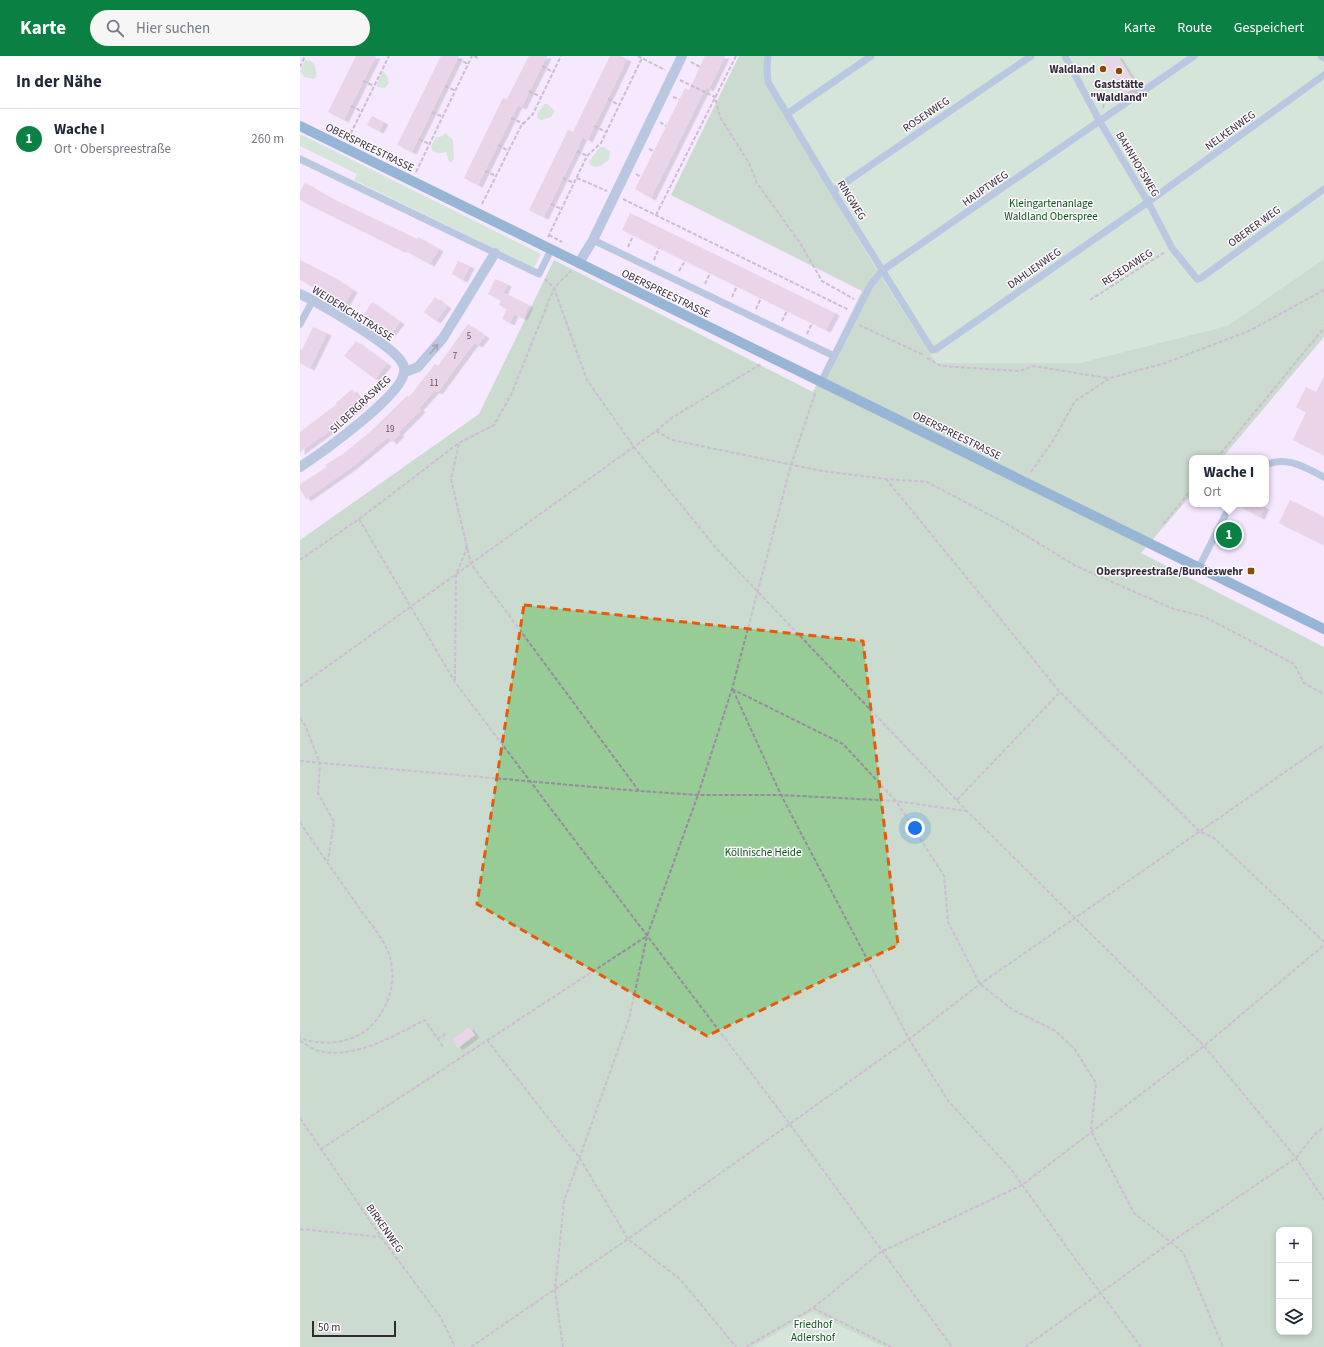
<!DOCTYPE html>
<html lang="de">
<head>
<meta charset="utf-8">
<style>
	:root { --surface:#fff; --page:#f6f6f7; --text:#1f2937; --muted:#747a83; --line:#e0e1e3; --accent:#0b8043 }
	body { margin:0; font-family:"Source Sans 3",sans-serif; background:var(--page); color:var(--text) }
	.controls { position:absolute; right:12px; bottom:12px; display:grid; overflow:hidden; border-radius:8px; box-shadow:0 2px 6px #0003 }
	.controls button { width:36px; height:36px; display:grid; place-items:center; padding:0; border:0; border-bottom:1px solid var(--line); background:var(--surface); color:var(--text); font:20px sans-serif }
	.scale { position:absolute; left:12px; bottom:10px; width:84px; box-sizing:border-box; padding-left:4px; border:2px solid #322b36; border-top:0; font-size:11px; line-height:14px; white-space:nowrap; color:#322b36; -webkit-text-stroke:3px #fdf9ff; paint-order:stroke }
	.you { position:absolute; left:615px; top:772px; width:14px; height:14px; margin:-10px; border:3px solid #fff; border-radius:50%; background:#1a73e8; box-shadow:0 0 0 6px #1a73e833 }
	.badge { display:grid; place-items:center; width:26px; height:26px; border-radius:50%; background:var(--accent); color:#fff; font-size:13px; font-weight:700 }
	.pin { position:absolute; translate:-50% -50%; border:2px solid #fff; box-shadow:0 1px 4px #0006 }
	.popup { position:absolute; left:889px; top:399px; width:80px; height:52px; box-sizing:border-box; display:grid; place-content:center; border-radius:8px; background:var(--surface); filter:drop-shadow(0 1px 3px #0005); font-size:13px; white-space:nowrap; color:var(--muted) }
	.popup b { font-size:15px; color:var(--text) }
	.popup::after { content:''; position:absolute; left:50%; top:100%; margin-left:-8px; border:8px solid transparent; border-top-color:var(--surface) }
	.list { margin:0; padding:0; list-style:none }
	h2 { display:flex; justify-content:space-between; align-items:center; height:52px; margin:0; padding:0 16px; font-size:17px }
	h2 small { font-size:13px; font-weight:400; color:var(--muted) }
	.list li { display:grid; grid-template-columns:26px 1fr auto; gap:12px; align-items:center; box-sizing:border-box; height:60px; padding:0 16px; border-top:1px solid var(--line) }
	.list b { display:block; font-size:15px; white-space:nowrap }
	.list p { margin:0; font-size:13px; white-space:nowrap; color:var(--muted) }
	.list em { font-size:13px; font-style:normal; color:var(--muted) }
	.icon { flex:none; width:22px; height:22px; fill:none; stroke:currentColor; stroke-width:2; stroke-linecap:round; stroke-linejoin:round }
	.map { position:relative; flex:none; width:1024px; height:1291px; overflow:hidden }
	header { display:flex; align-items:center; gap:24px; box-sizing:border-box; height:56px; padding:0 20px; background:var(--accent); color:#fff }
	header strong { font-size:19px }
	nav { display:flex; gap:22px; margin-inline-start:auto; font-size:14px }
	.search { width:280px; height:36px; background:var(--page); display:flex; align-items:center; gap:10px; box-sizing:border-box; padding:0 14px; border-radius:22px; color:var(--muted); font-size:15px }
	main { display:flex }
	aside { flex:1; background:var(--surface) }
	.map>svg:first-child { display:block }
</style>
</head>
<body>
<header>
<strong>Karte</strong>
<div class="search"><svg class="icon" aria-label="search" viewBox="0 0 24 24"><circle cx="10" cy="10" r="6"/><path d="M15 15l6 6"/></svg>Hier suchen</div>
<nav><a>Karte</a><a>Route</a><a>Gespeichert</a></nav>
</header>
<main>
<aside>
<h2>In der Nähe<small></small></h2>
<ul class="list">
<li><span class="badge">1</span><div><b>Wache I</b><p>Ort · Oberspreestraße</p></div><em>260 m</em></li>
</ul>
</aside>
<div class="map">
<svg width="1024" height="1291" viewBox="0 0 1024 1291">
	<defs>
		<filter id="shadow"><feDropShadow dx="4.5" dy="2.5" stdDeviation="0" flood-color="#0004"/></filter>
	</defs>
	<rect width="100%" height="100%" fill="#f6e8fe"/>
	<!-- green -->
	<path fill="#afe3ae" d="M470,0H1024V203L928,270L779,307H636L567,198L468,30Z
		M5,4C15,4 17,13 16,21L14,23L4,21L0,15Z
		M83,15L87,20L89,27L85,32L77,31V27Z
		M244,48H248L255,55L251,61L242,64L238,63L237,58Z
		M146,77L153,84L154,103L151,106H149L146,96C140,98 138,98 132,95L131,90L136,81H140Z
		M0,78L241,198L234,212L54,124L57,118L0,90Z
		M300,91H304L310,96L309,104C301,109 298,113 290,109L289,105Z
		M512,1256L583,1291H453Z"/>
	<!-- forest -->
	<path fill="#97cc97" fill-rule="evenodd" d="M439,0H470L468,30L567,198L636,307H779L927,270L1024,203V281L922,402H892V438L841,497L1024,591V1291H583L512,1256L453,1291H0V484L179,358L254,204L513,336L562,235L371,139ZM979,1174H1009V1276H979Z"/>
	<!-- building -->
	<path fill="#dbbdcf" filter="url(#shadow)" d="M56,0H76L44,64L28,56Z
		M141,0H159L112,96L97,89Z
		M229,0H247L222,51L218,49L178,129L164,122L203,42L207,43Z
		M310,0H320L327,3L288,84L283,81L244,161L229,154L268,74L273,76Z
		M405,0H425L409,33L406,31L351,142L335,133L385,32L389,34Z
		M801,0H818L837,31L824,38Z
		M72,60L84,66L79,75L67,69Z
		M5,127L33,143L117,183L118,181L139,193L130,208L102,193L101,194L0,144V136Z
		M330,157L535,257L526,274L322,174Z
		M0,204L33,221L53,234L45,248L0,224Z
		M158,205L170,210L163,224L152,218Z
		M195,223L207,228L200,244L188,238Z
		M204,237L229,249L223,262L214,258L210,267L202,263L207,253L199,249Z
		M135,241L147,250L136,265L124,256Z
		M72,246L100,266L90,279L63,260Z
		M168,268L185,280L178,289L174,287L138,336L135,334L119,352L121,354L98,377L100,378L92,386L88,381L52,411L6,443L0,433V428L27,411L25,409L43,398L71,375L107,340L109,341L135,308L138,310Z
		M13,271L27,277L10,312L0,307V293L2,294Z
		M56,285L87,308L75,323L44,300Z
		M1024,320V399L993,384L1006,356L996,351L1006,331L1016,336Z
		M52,333L63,347L35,371L0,396V376L37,348L36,347Z
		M990,444L1024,461V489L979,467Z
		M936,448H958L965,451L960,461Z
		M928,471L936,475L931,485L923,481Z
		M169,971L175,979L158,992L152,984Z"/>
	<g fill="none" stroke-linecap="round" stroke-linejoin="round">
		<!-- path -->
		<path stroke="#978c9d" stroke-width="2" stroke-dasharray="4 2" stroke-linecap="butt" d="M174,0L178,2
			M338,0L365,14
			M158,3L168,8
			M391,6L400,11
			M242,10L253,16
			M0,11L5,0
			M380,24L415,41L420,61L449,107L457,127L500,187L522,225L554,243
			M63,25L74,30
			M145,30L156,35
			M229,35L241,41
			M373,41L379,43
			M308,43L319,49
			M51,50L61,55
			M803,52L808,28
			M132,56L143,61
			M211,62L224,68
			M360,66L366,70
			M294,70L306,76
			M48,83L89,0
			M119,83L129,88
			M198,89L209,95
			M349,93L354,95
			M277,95L287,100
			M185,115L196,120
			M116,116L172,0
			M336,118L341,121
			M263,122L274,127
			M277,122L307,135
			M323,143L549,254
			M182,148L221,70L233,58L261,0
			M251,148L261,153
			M356,159L436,0
			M249,179L262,186
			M248,181L287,100L301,87L342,2
			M328,191L333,180
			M354,204L359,192
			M379,215L385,205
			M245,223L254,232L287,324L334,391L417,493L668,756L904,990L996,1102L1024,1144
			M405,228L410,217
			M432,241L437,230
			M790,244L865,196
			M456,253L461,242
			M482,265L487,255
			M559,269L624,299
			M507,278L512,267
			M627,302L641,310L720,315L733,310L808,322
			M356,375L372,384L522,415L586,423L627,426L707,468L776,510L871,552L905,561L994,608L1004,627L1024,638
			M159,388L151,423L171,508L339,735
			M917,402L1024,272
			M731,416L754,383L775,345L810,322L865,307L949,275L1024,234
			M586,423L760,636L899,775L914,782L1024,886
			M59,463L155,626L489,1067L652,1291
			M863,468L892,433
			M0,504L59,463L159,387L194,369L211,339L254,232L271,215
			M951,515L953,511
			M155,624L156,519L167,492H164
			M0,630L356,375L373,361L461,308
			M432,633L543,688L596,745L644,820L648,866L680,928L713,954L754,974L774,992L796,1027L791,1075L834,1157L883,1196L923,1291
			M433,634L481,739L609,983L649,1046L711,1113L773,1200L841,1291
			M0,662L5,669L20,707L18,737L34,766L28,805
			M0,705L339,735L398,739H481L596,745L666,755
			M657,744L760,636
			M0,766C20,797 42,827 62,856C73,871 88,888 91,906C96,932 87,954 69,972C51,988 21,990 0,982
			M137,983L147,977
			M187,984L279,1101L328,1183L380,1223L436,1291
			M0,985C6,988 13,994 19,995C56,1003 93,980 125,964L143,991
			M0,1062L81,1181L141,1262L155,1291
			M21,1093L347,880
			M0,1173L80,1181
			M513,1252L591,1291
			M171,1291L328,1183L609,983L680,928L1024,689
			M263,1291L255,1234L264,1145L329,963L347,880L398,739L432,633L491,409L516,335
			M446,1291L513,1252L581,1196L722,1129L904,990L1024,889
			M725,1291L871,1186L996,1102L1015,1078L1024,1071"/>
		<!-- lane -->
		<path stroke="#6fa0be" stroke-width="7" d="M468,0L467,12L468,26L533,135L632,294L636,293L848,146L1024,19
			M765,0L800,66L848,146L872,192L897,223L901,222L1024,133
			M1021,0L1024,2
			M487,58L571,0
			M0,103L239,218L251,194
			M533,135L731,0
			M293,184L534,300
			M0,268L13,244
			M521,326L571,228L583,214L894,0
			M966,409C986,399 1006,412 1024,421
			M899,511L931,448"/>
		<!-- street -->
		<path stroke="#6fa0be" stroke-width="10" d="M279,207L293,184L382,0
			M0,238C21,248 90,288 101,305C103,308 105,313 104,316C103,339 20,398 0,411
			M105,316L118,311L143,282L195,197"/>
		<!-- secondary -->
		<path stroke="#2479a5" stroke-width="10" d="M0,70L1024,573"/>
	</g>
	<!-- one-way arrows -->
	<defs><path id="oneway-shaft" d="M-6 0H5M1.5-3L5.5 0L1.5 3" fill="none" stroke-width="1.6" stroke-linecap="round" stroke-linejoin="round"/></defs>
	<use stroke="#475466" href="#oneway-shaft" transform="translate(134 293) rotate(-49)"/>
	<!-- marked area -->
	<path d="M0 0H1024V1291H0ZM224,549L563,585L598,889L407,980L177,848Z" fill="#f6e8fe" fill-opacity=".55" fill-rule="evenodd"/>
	<path fill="none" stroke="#e8590c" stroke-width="3" stroke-dasharray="8 5" stroke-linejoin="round" d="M224,549L563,585L598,889L407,980L177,848Z"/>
	<!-- markers -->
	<g fill="#884c08" stroke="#fdf9ff" stroke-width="1.5">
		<circle cx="803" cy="13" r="4"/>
		<circle cx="819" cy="15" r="4"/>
		<rect x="947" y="511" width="8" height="8" rx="2"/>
	</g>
	<g text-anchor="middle" stroke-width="3" stroke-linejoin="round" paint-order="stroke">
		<!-- number labels -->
		<g font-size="9" fill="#5c505c">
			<text x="169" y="283">5</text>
			<text x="155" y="303">7</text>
			<text x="134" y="330">11</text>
			<text x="90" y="376">19</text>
		</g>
		<!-- poi labels -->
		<g font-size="11" font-weight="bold" fill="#322b36" stroke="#fdf9ff" text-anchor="end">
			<text x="795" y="17">Waldland</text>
			<text x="819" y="32" text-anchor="middle">Gaststätte<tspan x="819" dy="13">"Waldland"</tspan></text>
			<text x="943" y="519">Oberspreestraße/Bundeswehr</text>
		</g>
		<!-- street labels -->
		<g font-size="11" fill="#322b36" stroke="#fdf9ff">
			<text transform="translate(626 58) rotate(-34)" y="4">ROSENWEG</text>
			<text transform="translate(930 74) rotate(-36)" y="4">NELKENWEG</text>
			<text transform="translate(70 91) rotate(26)" y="4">OBERSPREESTRASSE</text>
			<text transform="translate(838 108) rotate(59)" y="4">BAHNHOFSWEG</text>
			<text transform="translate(685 132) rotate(-35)" y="4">HAUPTWEG</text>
			<text transform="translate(552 144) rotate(58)" y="4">RINGWEG</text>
			<text transform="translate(954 170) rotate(-36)" y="4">OBERER WEG</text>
			<text transform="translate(827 211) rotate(-33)" y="4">RESEDAWEG</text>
			<text transform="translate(734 212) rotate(-35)" y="4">DAHLIENWEG</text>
			<text transform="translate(366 237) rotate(26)" y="4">OBERSPREESTRASSE</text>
			<text transform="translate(53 257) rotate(32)" y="4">WEIDERICHSTRASSE</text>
			<text transform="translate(60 348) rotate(-43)" y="4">SILBERGRASWEG</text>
			<text transform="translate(657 379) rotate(26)" y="4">OBERSPREESTRASSE</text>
			<text transform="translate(85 1172) rotate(55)" y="4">BIRKENWEG</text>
		</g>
		<!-- park labels -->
		<g font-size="11" fill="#085713" stroke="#fdf9ff">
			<text x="751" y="151">Kleingartenanlage<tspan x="751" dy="13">Waldland Oberspree</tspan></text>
			<text x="463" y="800">Köllnische Heide</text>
			<text x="513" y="1272">Friedhof<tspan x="513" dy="13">Adlershof</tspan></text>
		</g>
	</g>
</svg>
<div class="controls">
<button>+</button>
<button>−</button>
<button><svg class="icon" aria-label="layers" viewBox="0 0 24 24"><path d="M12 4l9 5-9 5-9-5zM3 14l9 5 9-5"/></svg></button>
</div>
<div class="scale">50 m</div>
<div class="you"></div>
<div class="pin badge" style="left:929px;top:479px">1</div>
<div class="popup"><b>Wache I</b>Ort</div>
</div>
</main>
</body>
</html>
